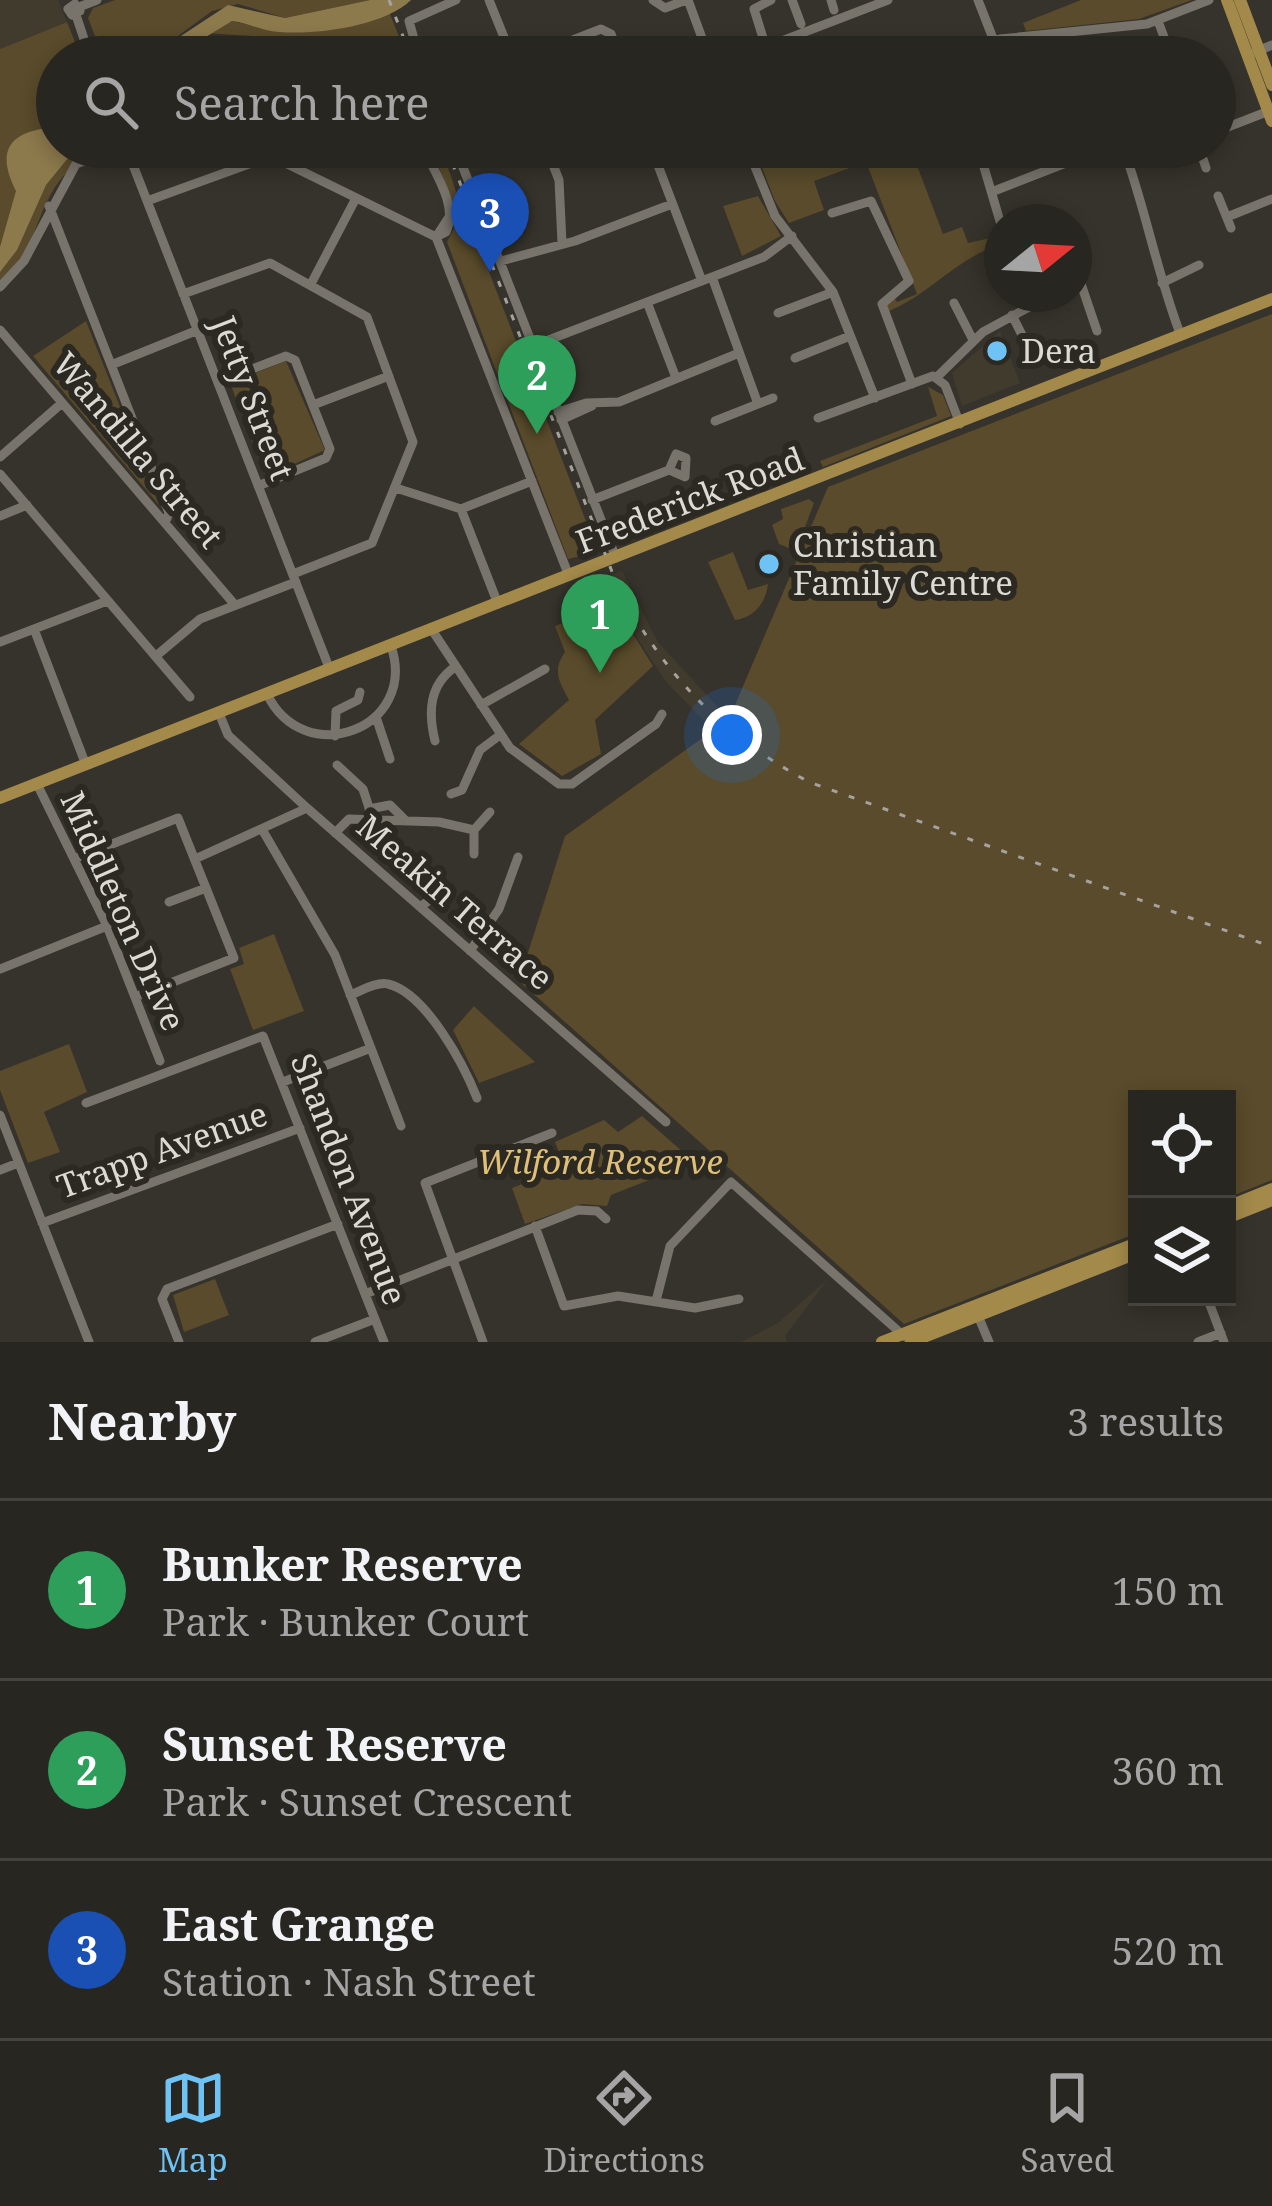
<!DOCTYPE html>
<html lang="en">
<head>
<meta charset="utf-8">
<style>
	:root { --surface:#282621; --page:#34322e; --text:#f1f3f6; --muted:#a5a5a5; --line:#44433f; --accent:#6fc2f4 }
	body { margin:0; font-family:"Noto Serif",serif; background:var(--page); color:var(--text) }
	.controls { position:absolute; right:36px; bottom:36px; display:grid; overflow:hidden; border-radius:0px; box-shadow:0 6px 18px #0003 }
	.controls button { width:108px; height:108px; display:grid; place-items:center; padding:0; border:0; border-bottom:3px solid var(--line); background:var(--surface); color:var(--text); font:60px sans-serif }
	.compass { position:absolute; left:984px; top:204px; width:108px; height:108px; border-radius:50%; background:var(--surface); box-shadow:0 6px 18px #0003; rotate:72deg }
	.you { position:absolute; left:732px; top:735px; width:42px; height:42px; margin:-30px; border:9px solid #fff; border-radius:50%; background:#1a73e8; box-shadow:0 0 0 18px #1a73e833 }
	.badge { display:grid; place-items:center; width:78px; height:78px; border-radius:50%; background:var(--accent); color:#fff; font-size:39px; font-weight:700 }
	.pin { position:absolute; translate:-50% -99px; filter:drop-shadow(0 3px 6px #0008) }
	.pin::after { content:''; position:absolute; top:63px; width:42px; height:36px; background:inherit; clip-path:polygon(0 0,100% 0,50% 100%) }
	.list { margin:0; padding:0; list-style:none }
	h2 { display:flex; justify-content:space-between; align-items:center; height:156px; margin:0; padding:0 48px; font-size:51px }
	h2 small { font-size:39px; font-weight:400; color:var(--muted) }
	.list li { display:grid; grid-template-columns:78px 1fr auto; gap:36px; align-items:center; box-sizing:border-box; height:180px; padding:0 48px; border-top:3px solid var(--line) }
	.list b { display:block; font-size:45px; white-space:nowrap }
	.list p { margin:0; font-size:39px; white-space:nowrap; color:var(--muted) }
	.list em { font-size:39px; font-style:normal; color:var(--muted) }
	.icon { flex:none; width:66px; height:66px; fill:none; stroke:currentColor; stroke-width:2; stroke-linecap:round; stroke-linejoin:round }
	.map { position:relative; flex:none; width:1272px; height:1342px; overflow:hidden }
	.search { position:absolute; background:var(--surface); box-shadow:0 6px 18px #0003; left:36px; right:36px; top:36px; height:132px; display:flex; align-items:center; gap:30px; box-sizing:border-box; padding:0 42px; border-radius:66px; color:var(--muted); font-size:45px }
	.sheet { height:696px; background:var(--surface) }
	nav { display:flex; justify-content:space-around; align-items:center; box-sizing:border-box; height:168px; border-top:3px solid var(--line); background:var(--surface); font-size:33px; color:var(--muted) }
	nav a { display:grid; justify-items:center; gap:6px }
	nav .on { color:var(--accent) }
	.map>svg:first-child { display:block }
</style>
</head>
<body>
<div class="map">
<svg width="1272" height="1342" viewBox="0 0 1272 1342">
	<rect width="100%" height="100%" fill="#36332c"/>
	<!-- built -->
	<path fill="#413b2e" d="M0,0H58L67,22L0,49Z
		M1000,331L1020,383L962,406L952,373Z
		M622,571L657,641L729,719L713,730L667,683L615,605L606,577Z
		M828,1279L785,1336L787,1342H741L778,1323Z"/>
	<!-- green -->
	<path fill="#594b2b" d="M115,0H370L285,18L238,4L212,11L149,57H103L88,18L93,8Z
		M1081,0H1192L1139,19L1026,31L1023,23Z
		M390,14L407,57H371L360,42L337,41L326,54L252,36L205,33L232,21L280,32Z
		M67,22L81,57H57V147H106C28,178 49,246 0,282V49Z
		M431,147H441L472,239L477,241L598,552L568,559L447,242L459,219Z
		M754,147H910L943,234L962,227L968,243L995,237L997,245C953,262 928,295 889,311L885,302L893,296L897,302L917,294L866,162L814,181L824,210L789,223L775,201Z
		M758,196L781,236L742,256L723,206Z
		M1272,314V1180L1227,1198V1099H1137V1233L904,1324L519,981L565,836L729,719L828,487Z
		M86,321L159,505L33,356Z
		M286,361L325,450L266,477L230,383Z
		M928,387L943,395L951,416L823,467L820,461L937,416Z
		M809,499L814,503L796,551L779,544L772,525L783,519L781,509Z
		M733,552L748,590L768,584C766,604 752,618 735,620L708,562Z
		M605,577L615,605L653,666L595,720L601,754L562,776L519,744L569,700C559,681 552,671 565,652L555,626L585,614L584,585Z
		M274,934L304,1011L253,1030L230,969L244,964L239,948Z
		M474,1006L479,1011L535,1062L479,1083L453,1030Z
		M69,1044L87,1092L44,1112L60,1152L28,1163L0,1090V1071Z
		M642,1116L683,1152L662,1175L611,1195L607,1206L582,1204L525,1224L512,1188L565,1167L555,1142L604,1120L618,1132Z
		M215,1279L229,1315L184,1332L173,1295Z"/>
	<!-- water -->
	<path fill="#8c794c" d="M370,0H411C384,26 318,35 279,32C262,31 248,23 232,21L173,57H149L228,5L285,18Z
		M41,129L57,131V147H77L46,185L17,250L0,272V247L16,191C0,160 2,136 41,129Z"/>
	<g fill="none" stroke-linecap="round" stroke-linejoin="round">
		<!-- minor -->
		<path stroke="#78746c" stroke-width="9" d="M489,0L512,57
			M653,0L665,8L686,0
			M688,0L709,57
			M792,0L801,24
			M831,0L834,10
			M978,0L994,41
			M75,4L80,11L72,15L68,9Z
			M79,7L97,0
			M76,15L90,57
			M1158,21L1167,45
			M763,38L754,9L771,0
			M1253,53L1272,45
			M190,57C223,29 264,45 302,57
			M419,57L409,21L456,0
			M529,57L601,29L611,34L620,57
			M740,57L888,0
			M951,57L1000,39L1147,24L1209,0
			M1027,57V38
			M1215,132L1269,111
			M126,147L330,670
			M423,147C434,172 459,206 446,232L436,237L451,214
			M455,147L616,558
			M546,147L559,180L562,243
			M651,147L702,281
			M747,147L775,216L833,292L875,398
			M978,147L1002,228
			M1048,147L1056,167
			M1123,147C1146,210 1157,274 1181,336
			M1199,147L1206,168
			M994,191L1107,147
			M1218,196L1231,228
			M147,201L271,156L436,237L569,576
			M49,206L169,513L165,523
			M832,213L871,201L909,281L882,304L912,384
			M1227,217L1272,199
			M1074,232L1079,237L1080,281L1097,331
			M501,261L575,241L672,204
			M712,277L758,404
			M312,282L355,200
			M1162,283L1199,265
			M0,287L24,261L76,164L119,147
			M183,294L270,263L367,317L413,442L372,543L293,574
			M647,302L676,378
			M954,303L973,340
			M778,313L833,292
			M1012,315L1032,355
			M0,330L235,605
			M533,346L764,257L792,236
			M795,358L850,336
			M111,365L198,330
			M937,377L983,332L1053,294
			M218,382L286,356L295,360L330,449L326,458L258,486
			M313,405L389,376
			M558,412L586,403L619,402L739,353
			M818,418L933,376L945,385L960,424
			M561,420L592,406
			M715,421L773,398
			M0,457L62,403
			M0,474L190,697
			M396,488L461,509L532,481
			M592,500L669,470L676,454L686,458L685,477L669,470
			M461,509L498,604
			M0,516L27,505
			M34,629L86,765
			M432,630L510,748L559,784H572L656,724L662,714
			M0,642L107,601
			M156,656L200,619L296,582
			M267,694C304,771 419,729 391,646
			M481,705L545,669
			M219,713L228,735L307,808L666,1122
			M377,720L390,759
			M335,736L336,711L358,700L360,692
			M435,741C428,712 429,685 455,667
			M337,765L363,789L373,820
			M37,784L107,926L160,1061
			M451,794L462,790L480,750L500,735
			M369,809L390,805L405,820
			M263,831L335,955L401,1126
			M335,833L349,819L439,822L474,830
			M474,854V830L490,812
			M74,859L178,818L234,958L135,997
			M195,859L307,808
			M169,902L206,888
			M421,906L445,890
			M470,951L499,909L518,857
			M0,969L107,926
			M350,995C361,991 377,981 388,984C426,993 464,1065 477,1098
			M283,1082L371,1048
			M86,1103L263,1036L384,1342
			M0,1115L89,1342
			M0,1170L18,1163
			M42,1223L300,1128
			M535,1226L564,1306L618,1296L695,1308L739,1299
			M365,1294L578,1210L597,1211L606,1219
			M1207,1297L1224,1342
			M656,1301L670,1246L731,1182L905,1337
			M976,1311L989,1342
			M179,1342L162,1299L167,1289L338,1224
			M315,1342L375,1319
			M483,1342L425,1183L552,1133
			M1198,1342L1221,1333"/>
		<!-- major -->
		<path stroke="#a38a4a" stroke-width="12" d="M1227,0L1272,121
			M1240,0L1272,85
			M0,798L1272,299
			M1227,1207L1272,1189
			M1227,1218L1272,1200
			M882,1342L1137,1243
			M911,1342L1137,1253"/>
		<!-- rail -->
		<path stroke="#a5a39d" stroke-width="3" stroke-dasharray="6 12" stroke-linecap="butt" d="M389,0L411,57
			M446,147L618,587C662,673 723,736 809,782L1272,947"/>
	</g>
	<!-- markers -->
	<g fill="#6fc2f4" stroke="#2c2922" stroke-width="4.5">
		<circle cx="997" cy="351" r="12"/>
		<circle cx="769" cy="564" r="12"/>
	</g>
	<g text-anchor="middle" stroke-width="12" stroke-linejoin="round" paint-order="stroke">
		<!-- poi labels -->
		<g font-size="33" fill="#dcdad5" stroke="#2c2922" text-anchor="start">
			<text x="1021" y="363">Dera</text>
			<text x="793" y="557">Christian<tspan x="793" dy="38">Family Centre</tspan></text>
		</g>
		<!-- street labels -->
		<g font-size="33" fill="#dcdad5" stroke="#2c2922">
			<text transform="translate(253 398) rotate(69)" y="12">Jetty Street</text>
			<text transform="translate(138 450) rotate(50)" y="12">Wandilla Street</text>
			<text transform="translate(690 500) rotate(-21)" y="12">Frederick Road</text>
			<text transform="translate(455 902) rotate(41)" y="12">Meakin Terrace</text>
			<text transform="translate(123 911) rotate(66)" y="12">Middleton Drive</text>
			<text transform="translate(162 1150) rotate(-20)" y="12">Trapp Avenue</text>
			<text transform="translate(349 1179) rotate(69)" y="12">Shandon Avenue</text>
		</g>
		<!-- park labels -->
		<g font-size="33" font-style="italic" fill="#dec078" stroke="#2c2922">
			<text x="600" y="1174">Wilford Reserve</text>
		</g>
	</g>
</svg>
<div class="controls">
<button><svg class="icon" aria-label="locate" viewBox="0 0 24 24"><circle cx="12" cy="12" r="6"/><path d="M12 2v4M12 18v4M2 12h4M18 12h4"/></svg></button>
<button><svg class="icon" aria-label="layers" viewBox="0 0 24 24"><path d="M12 4l9 5-9 5-9-5zM3 14l9 5 9-5"/></svg></button>
</div>
<svg class="compass" viewBox="-18 -18 36 36"><path d="M0-13l5 13h-10z" fill="#e53935"/><path d="M0 13l5-13h-10z" fill="#a5a5a5"/></svg>
<div class="you"></div>
<div class="pin badge" style="left:600px;top:673px;background:#2e9e5b">1</div>
<div class="pin badge" style="left:537px;top:434px;background:#2e9e5b">2</div>
<div class="pin badge" style="left:490px;top:272px;background:#1a4fb4">3</div>
<div class="search"><svg class="icon" aria-label="search" viewBox="0 0 24 24"><circle cx="10" cy="10" r="6"/><path d="M15 15l6 6"/></svg>Search here</div>
</div>
<section class="sheet">
<h2>Nearby<small>3 results</small></h2>
<ul class="list">
<li><span class="badge" style="background:#2e9e5b">1</span><div><b>Bunker Reserve</b><p>Park · Bunker Court</p></div><em>150 m</em></li>
<li><span class="badge" style="background:#2e9e5b">2</span><div><b>Sunset Reserve</b><p>Park · Sunset Crescent</p></div><em>360 m</em></li>
<li><span class="badge" style="background:#1a4fb4">3</span><div><b>East Grange</b><p>Station · Nash Street</p></div><em>520 m</em></li>
</ul>
</section>
<nav>
<a class="on"><svg class="icon" aria-label="map" viewBox="0 0 24 24"><path d="M3 6l6-2 6 2 6-2v14l-6 2-6-2-6 2zM9 4v14M15 6v14"/></svg>Map</a>
<a><svg class="icon" aria-label="directions" viewBox="0 0 24 24"><path d="M12 3l9 9-9 9-9-9zM9 14v-3h6M13 9l2 2-2 2"/></svg>Directions</a>
<a><svg class="icon" aria-label="saved" viewBox="0 0 24 24"><path d="M7 4h10v16l-5-4-5 4z"/></svg>Saved</a>
</nav>
</body>
</html>
